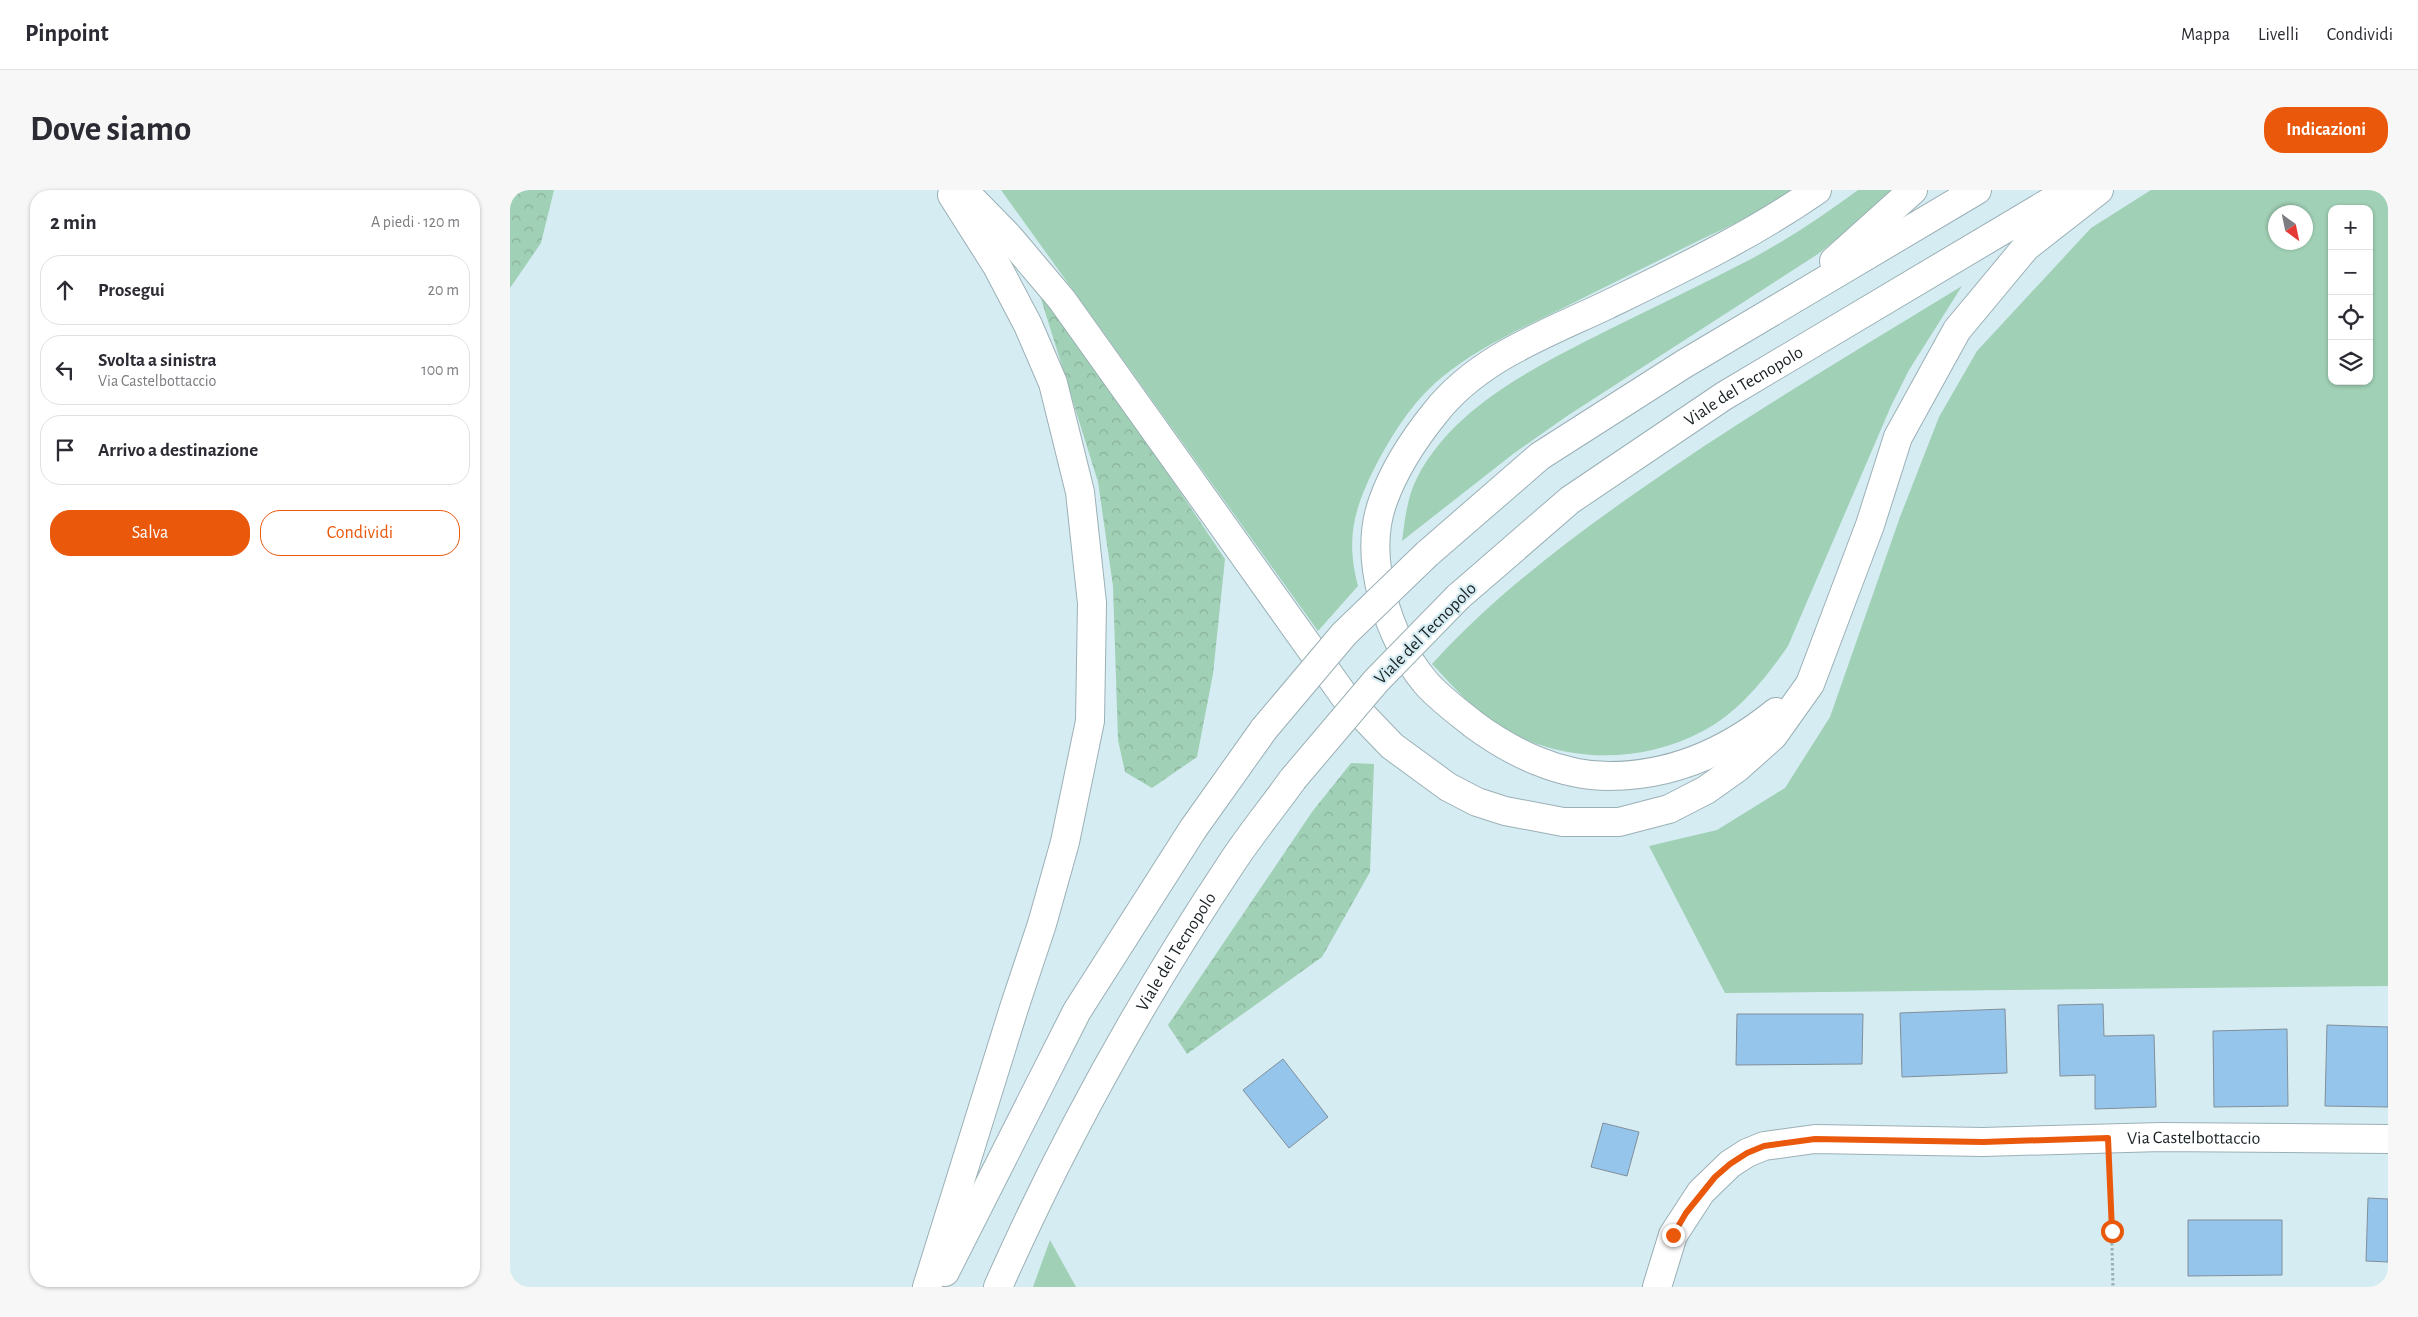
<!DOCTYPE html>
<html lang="it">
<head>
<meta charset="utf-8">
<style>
	:root { --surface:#fff; --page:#f7f7f7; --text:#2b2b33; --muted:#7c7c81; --line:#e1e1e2; --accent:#ea580c }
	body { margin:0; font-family:"Alegreya Sans",sans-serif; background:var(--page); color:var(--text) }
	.controls { position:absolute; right:15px; top:15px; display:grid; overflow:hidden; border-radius:10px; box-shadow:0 1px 4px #0004 }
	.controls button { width:45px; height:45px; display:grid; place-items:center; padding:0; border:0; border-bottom:1px solid var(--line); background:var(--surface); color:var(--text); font:25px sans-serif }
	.compass { position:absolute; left:1758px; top:15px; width:45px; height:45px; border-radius:50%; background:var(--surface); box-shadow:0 1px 4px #0004; rotate:147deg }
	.stop { position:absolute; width:15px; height:15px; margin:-11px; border:4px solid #ea580c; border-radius:50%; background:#fff }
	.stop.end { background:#ea580c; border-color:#fff; box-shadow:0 1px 5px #0008 }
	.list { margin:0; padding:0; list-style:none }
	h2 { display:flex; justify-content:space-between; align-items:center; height:65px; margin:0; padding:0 20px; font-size:21px }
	h2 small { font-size:16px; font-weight:400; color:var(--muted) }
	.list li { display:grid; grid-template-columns:32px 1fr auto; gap:15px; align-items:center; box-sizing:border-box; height:70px; margin:0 10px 10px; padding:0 10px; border:1px solid var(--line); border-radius:20px }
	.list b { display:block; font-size:19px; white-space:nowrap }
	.list p { margin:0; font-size:16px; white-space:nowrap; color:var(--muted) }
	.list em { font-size:16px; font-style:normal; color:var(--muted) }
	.actions { display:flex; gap:10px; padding:15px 20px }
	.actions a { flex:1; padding:11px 0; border:1px solid var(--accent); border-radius:20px; text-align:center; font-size:18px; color:var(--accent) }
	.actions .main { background:var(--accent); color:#fff }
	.icon { flex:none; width:28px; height:28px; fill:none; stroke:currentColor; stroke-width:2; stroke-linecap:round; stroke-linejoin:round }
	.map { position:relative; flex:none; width:1878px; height:1097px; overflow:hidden; border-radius:20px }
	header { display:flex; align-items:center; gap:30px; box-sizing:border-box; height:70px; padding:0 25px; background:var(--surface); border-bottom:1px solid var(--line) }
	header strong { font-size:24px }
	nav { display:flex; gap:28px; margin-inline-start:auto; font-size:18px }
	.intro { display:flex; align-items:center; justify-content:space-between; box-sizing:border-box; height:120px; padding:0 30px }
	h1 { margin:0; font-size:35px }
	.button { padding:12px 22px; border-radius:20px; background:var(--accent); color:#fff; font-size:18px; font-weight:700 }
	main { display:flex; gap:30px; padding:0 30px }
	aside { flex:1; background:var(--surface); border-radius:20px; box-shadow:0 1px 4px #0004 }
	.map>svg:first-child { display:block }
</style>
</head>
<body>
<header>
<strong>Pinpoint</strong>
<nav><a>Mappa</a><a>Livelli</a><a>Condividi</a></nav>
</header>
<div class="intro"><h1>Dove siamo</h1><a class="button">Indicazioni</a></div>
<main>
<aside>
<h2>2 min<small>A piedi · 120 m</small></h2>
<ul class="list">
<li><svg class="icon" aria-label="ahead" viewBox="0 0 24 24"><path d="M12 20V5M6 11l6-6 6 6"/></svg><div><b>Prosegui</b></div><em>20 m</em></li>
<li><svg class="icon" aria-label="left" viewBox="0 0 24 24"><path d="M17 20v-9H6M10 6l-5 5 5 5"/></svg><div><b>Svolta a sinistra</b><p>Via Castelbottaccio</p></div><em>100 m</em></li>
<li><svg class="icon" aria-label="arrive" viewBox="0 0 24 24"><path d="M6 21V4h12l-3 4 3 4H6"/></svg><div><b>Arrivo a destinazione</b></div></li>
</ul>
<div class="actions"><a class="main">Salva</a><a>Condividi</a></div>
</aside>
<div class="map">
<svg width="1878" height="1097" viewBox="0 0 1878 1097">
	<defs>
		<pattern id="forest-crowns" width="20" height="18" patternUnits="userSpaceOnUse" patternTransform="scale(1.25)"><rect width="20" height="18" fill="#a0d0b5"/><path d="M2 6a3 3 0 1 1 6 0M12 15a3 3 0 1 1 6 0" fill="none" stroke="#89b29c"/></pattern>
	</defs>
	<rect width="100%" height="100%" fill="#d5ecf2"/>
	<!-- green -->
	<path fill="#a0d0b5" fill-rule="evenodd" d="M491,0H1281C1260,17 1218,37 1192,49C1144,73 1096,96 1049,120C1008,140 966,159 931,188C902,212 881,246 864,279C843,321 836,350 848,396L808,441Z
		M1348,0H1388L1308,64L1057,226L1003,264L892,351C895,330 897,307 907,288C943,216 1029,175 1098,140C1146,116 1195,93 1243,68C1280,48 1314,25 1348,0Z
		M1641,0H1878V796L1215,803L1139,656L1207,640L1275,598L1320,527L1390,327L1429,227L1467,161L1581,38ZM1822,19H1859V191H1822ZM1766,22H1796V52H1766Z
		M1452,96L1399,180L1381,216L1278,456C1255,489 1229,522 1193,541C1122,579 1033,572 971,523C953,508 938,491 922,474C981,409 1049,357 1121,306C1227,231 1341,164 1452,96Z
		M540,1050L566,1097H523Z"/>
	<!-- forest -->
	<path fill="url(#forest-crowns)" d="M0,0H44L31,53L0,98Z
		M528,99L580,167L715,369L703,484L687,567L642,598L615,582L608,550L603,396L588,292Z
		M841,573L864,574L860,682L812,767L677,864L658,835L802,622Z"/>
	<!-- building -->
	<path fill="#96c5eb" stroke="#808f9b" d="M1593,814L1594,846L1644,845L1646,917L1585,919V885L1550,886L1548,815Z
		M1495,819L1497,883L1392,887L1390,823Z
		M1227,824H1353L1352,874L1226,875Z
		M1817,835L1878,837V917L1815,916Z
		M1777,839L1778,916L1704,917L1703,841Z
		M773,869L818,927L779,958L733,900Z
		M1093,933L1129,942L1117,986L1081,977Z
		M1858,1008L1878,1009V1072L1856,1071Z
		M1678,1030H1772V1085L1678,1086Z"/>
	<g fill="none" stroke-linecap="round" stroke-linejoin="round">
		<!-- minor casing -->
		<g stroke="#9bb0b6" stroke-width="30">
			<g id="minor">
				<path id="s1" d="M1147,1097L1163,1045L1191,1002L1220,974L1237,963L1254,956L1305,949L1473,952L1651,947L1878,949"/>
			</g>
		</g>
		<!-- highway casing -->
		<g stroke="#9bb0b6" stroke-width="30">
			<g id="highway">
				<path d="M453,0L498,46L552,110L835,507L882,556L938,597L967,612L995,621L1053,632H1109L1159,619L1196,600L1227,578L1263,546L1300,494L1360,335L1388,247L1447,140L1516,57L1589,0"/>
				<path d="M1324,71L1403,0"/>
				<path d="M917,364L1030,266L1174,174L1467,0"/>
				<path id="s2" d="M948,407L1060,310L1214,206L1560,0"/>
				<path d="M1266,522C1218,561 1162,586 1099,586C1050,586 1002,563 963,534C947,521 929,508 916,493C878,448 852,368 873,311C884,280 904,249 925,223C968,168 1036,144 1097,115C1169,80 1241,46 1307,0"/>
				<path d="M435,1082L567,821L683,639L754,539"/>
				<path d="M417,1097L504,818L532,734L555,652L580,531L582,413L570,302L543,193L518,135L487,76L442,5"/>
				<path id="s3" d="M488,1097C553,950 632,808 721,674C740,645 763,617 783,589"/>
			</g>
		</g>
		<!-- path -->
		<path stroke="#9baeb3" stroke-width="3" stroke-dasharray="2.5 2.5" stroke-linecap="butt" d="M1600,978L1603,1097"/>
		<!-- minor -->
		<use href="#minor" stroke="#fff" stroke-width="28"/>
		<!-- highway -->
		<use href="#highway" stroke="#fff" stroke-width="28"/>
		<!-- highway-bridge casing -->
		<g stroke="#9bb0b6" stroke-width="30" stroke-linecap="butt">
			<path id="highway-bridge" d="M754,539L834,444L917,364
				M783,589L866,491L948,407"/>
		</g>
		<!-- highway-bridge -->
		<use href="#highway-bridge" stroke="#fff" stroke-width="28"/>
	</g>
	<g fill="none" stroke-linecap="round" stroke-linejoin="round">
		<!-- route -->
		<path stroke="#ea580c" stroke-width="6" d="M1163,1045L1176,1023L1205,987L1220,974L1237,963L1254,956L1305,949L1473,952L1598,948L1602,1041"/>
	</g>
	<g text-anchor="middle" stroke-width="4.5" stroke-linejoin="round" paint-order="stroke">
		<!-- street labels -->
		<g font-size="18" fill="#192124" stroke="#d5ecf2">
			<text dy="6" stroke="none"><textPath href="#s2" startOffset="356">Viale del Tecnopolo</textPath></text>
			<text transform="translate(915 443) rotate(-45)" y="6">Viale del Tecnopolo</text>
			<text dy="6" stroke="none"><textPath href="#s3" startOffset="380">Viale del Tecnopolo</textPath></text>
			<text dy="6" stroke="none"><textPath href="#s1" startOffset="615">Via Castelbottaccio</textPath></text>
		</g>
	</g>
</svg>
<div class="controls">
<button>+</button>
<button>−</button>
<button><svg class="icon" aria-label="locate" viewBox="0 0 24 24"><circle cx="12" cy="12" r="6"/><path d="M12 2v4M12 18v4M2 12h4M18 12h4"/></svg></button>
<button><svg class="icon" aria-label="layers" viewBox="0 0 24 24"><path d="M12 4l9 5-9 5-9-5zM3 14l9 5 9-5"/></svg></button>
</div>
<svg class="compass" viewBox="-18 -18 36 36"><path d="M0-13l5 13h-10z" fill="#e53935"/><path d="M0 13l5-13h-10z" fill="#7c7c81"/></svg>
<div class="stop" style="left:1602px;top:1041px"></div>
<div class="stop end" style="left:1163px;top:1045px"></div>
</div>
</main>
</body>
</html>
